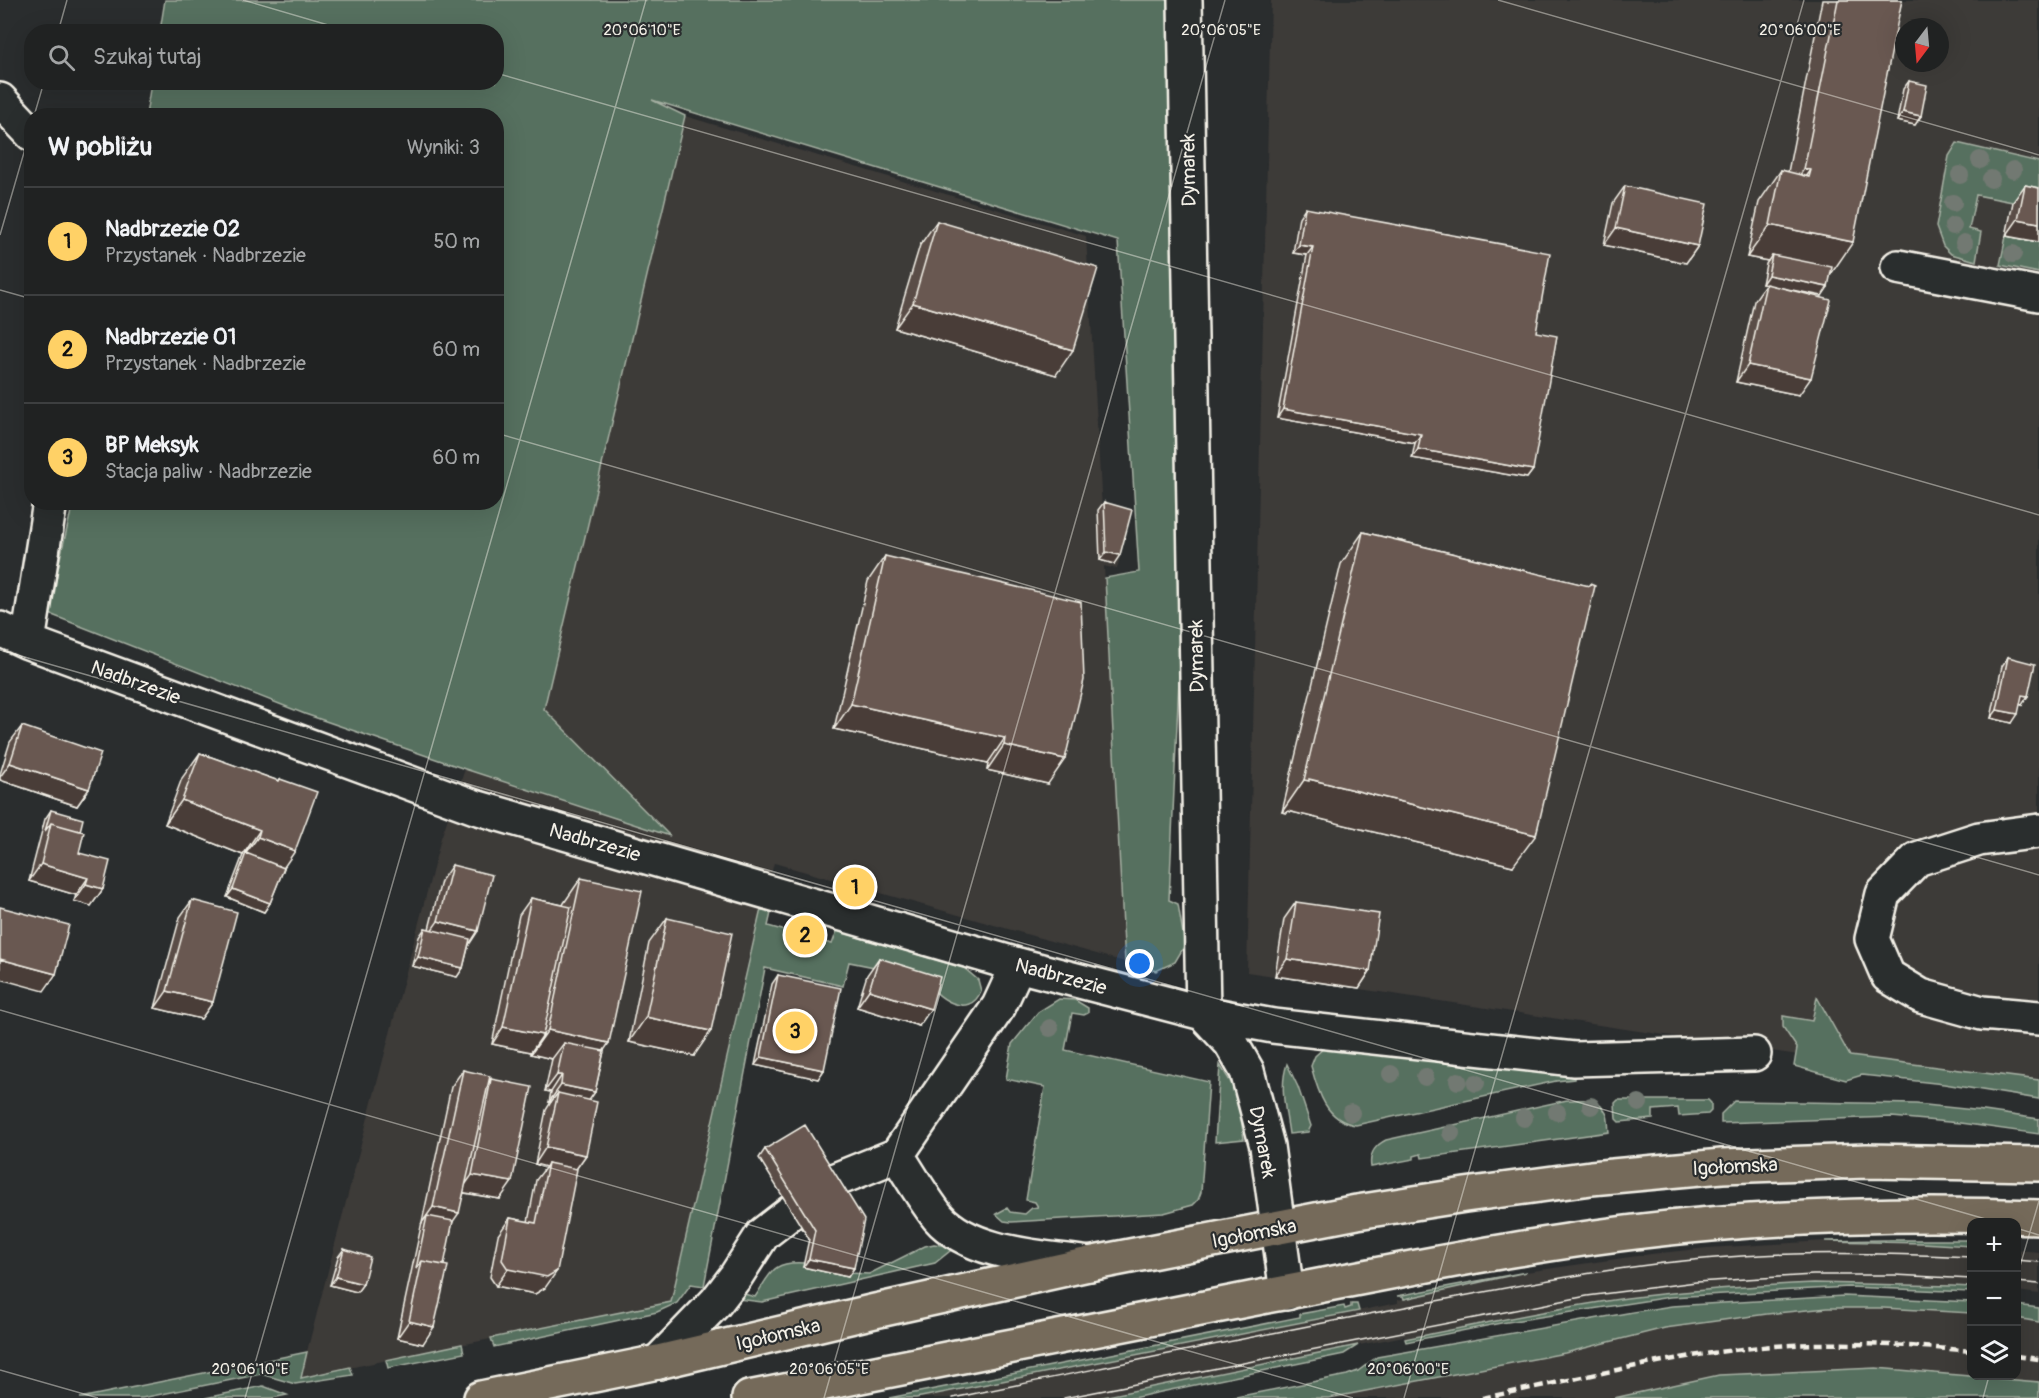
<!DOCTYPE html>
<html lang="pl">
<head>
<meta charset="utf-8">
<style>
	:root { --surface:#202222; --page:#282a2a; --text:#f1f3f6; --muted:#a2a4a5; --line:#3d3f40; --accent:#ffd166 }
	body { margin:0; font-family:Pangolin,sans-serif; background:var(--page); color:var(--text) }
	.controls { position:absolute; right:18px; bottom:18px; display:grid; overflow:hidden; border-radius:12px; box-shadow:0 6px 24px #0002 }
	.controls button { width:54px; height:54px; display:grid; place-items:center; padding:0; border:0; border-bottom:2px solid var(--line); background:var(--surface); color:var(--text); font:30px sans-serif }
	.compass { position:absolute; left:1895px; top:18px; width:54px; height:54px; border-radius:50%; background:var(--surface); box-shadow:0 6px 24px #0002; rotate:196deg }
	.you { position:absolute; left:1140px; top:964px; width:21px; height:21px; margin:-15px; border:4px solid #fff; border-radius:50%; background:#1a73e8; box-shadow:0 0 0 9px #1a73e833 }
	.badge { display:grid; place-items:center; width:39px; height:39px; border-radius:50%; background:var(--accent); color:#111; font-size:20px; font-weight:700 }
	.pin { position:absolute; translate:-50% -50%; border:3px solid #fff; box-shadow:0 2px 6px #0006 }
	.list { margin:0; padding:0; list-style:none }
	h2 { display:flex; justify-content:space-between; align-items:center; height:78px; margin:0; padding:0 24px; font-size:26px }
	h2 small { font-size:20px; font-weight:400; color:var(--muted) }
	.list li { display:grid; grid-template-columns:39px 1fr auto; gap:18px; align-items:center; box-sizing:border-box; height:108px; padding:0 24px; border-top:2px solid var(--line) }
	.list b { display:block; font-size:22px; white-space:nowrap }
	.list p { margin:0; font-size:20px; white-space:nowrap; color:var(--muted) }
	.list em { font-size:20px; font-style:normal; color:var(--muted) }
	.icon { flex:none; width:33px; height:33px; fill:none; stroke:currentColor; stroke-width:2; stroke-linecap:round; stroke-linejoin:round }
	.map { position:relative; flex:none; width:2039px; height:1398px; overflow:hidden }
	.search { position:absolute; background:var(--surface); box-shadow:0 6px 24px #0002; left:24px; top:24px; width:480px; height:66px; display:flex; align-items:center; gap:15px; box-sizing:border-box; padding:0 21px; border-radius:24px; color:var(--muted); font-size:22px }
	.panel { position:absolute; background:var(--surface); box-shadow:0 6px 24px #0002; left:24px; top:108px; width:480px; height:402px; border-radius:24px }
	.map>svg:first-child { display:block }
</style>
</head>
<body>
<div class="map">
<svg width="2039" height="1398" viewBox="0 0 2039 1398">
	<rect width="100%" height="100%" fill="#2a2d2e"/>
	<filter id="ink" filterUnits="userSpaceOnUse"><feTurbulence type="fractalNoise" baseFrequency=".0167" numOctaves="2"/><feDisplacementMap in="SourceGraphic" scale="12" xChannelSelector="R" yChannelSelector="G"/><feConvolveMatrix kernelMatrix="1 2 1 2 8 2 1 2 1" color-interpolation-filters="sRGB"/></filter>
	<g filter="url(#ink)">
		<!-- built -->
		<path fill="#3d3a38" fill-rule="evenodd" d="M1271,0H2039V1089L1785,1053L1247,972ZM1904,27H1940V63H1904Z
			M685,116L1086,236L1102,509L1130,516L1117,569L1104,566L1125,962L774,863L750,952L671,1302L300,1378L441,838L465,769L669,835L544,709Z
			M1825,1241L1922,1243L1971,1246V1287L1814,1283L1694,1291L1580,1305L1405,1339L1404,1336L1096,1398H916L1398,1303V1300L1526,1272L1651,1254L1707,1248Z
			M2016,1250L2039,1252V1294L2017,1291Z
			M1828,1308H1883L1971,1313L1972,1376H2016L2017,1318L2039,1322V1398H1329L1565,1353L1665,1328L1767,1314Z"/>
		<!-- green -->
		<path fill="#57705e" stroke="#a6b0a3" stroke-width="1.5" d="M165,0H1167L1180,658L1169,900L1178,904L1185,945L1175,962L1156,971L1125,962L1124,946L1105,578L1139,572L1118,241L652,100L685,116L544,709L670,836L465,769L305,714L47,613L73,503L496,502V116L146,115L151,83L496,82V32L160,31Z
			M1957,143L2039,162V207L1976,195L1969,229L1981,232L1976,261L1951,254L1943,246L1936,227L1949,156Z
			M2006,236L2039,242V273L2000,265Z
			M761,909L771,913L768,926L832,944L837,931L964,968L978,980L981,991C969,1021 934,997 924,977L849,962L843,986L765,968L704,1286L691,1284L677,1303L657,1312L494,1347L491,1338L671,1302Z
			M1817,997L1850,1056L2039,1080V1099L1944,1084L1862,1075L1846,1080L1794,1066L1797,1048L1783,1027V1016L1812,1021Z
			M1059,999L1075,1000L1088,1008V1013L1084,1015L1072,1013L1065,1050L1209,1082L1201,1192L1198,1200L1193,1205L1164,1213L1011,1222L1004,1221L996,1214L1007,1208L1010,1212L1025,1214L1032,1208L1038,1207L1035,1202L1026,1200L1045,1087L1006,1079L1012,1044L1038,1012Z
			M1325,1047L1574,1076V1079L1556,1081L1356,1125C1326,1121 1318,1092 1311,1066L1315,1056Z
			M1287,1064L1298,1087L1311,1126L1308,1132L1289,1134C1286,1111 1279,1087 1287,1064Z
			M1220,1065L1237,1092L1244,1139L1215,1142Z
			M1567,1100C1581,1100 1599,1097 1606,1113C1609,1117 1608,1127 1609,1132L1422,1158L1421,1154L1414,1156V1159L1371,1167C1369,1154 1374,1146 1386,1140Z
			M1618,1100H1708L1711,1103V1111L1708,1114L1679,1116L1678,1108L1653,1110V1119L1619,1122L1616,1119L1615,1103Z
			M1734,1101L1916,1104L1984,1111L2039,1119V1134L1960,1123L1892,1117L1721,1123V1114Z
			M1885,1240H1971V1246L1922,1243L1825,1241Z
			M934,1244L955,1247L935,1263L762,1302L737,1299L740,1293L755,1297C771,1273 772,1261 804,1263V1267L848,1277L849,1273L869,1274L925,1246Z
			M1526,1272L1404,1299L1403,1296H1397Z
			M1814,1283L1952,1286L1971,1287V1292L1849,1287L1670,1297L1501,1323L1406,1342L1405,1339C1479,1325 1552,1308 1627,1298C1689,1290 1751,1286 1814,1283Z
			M1844,1296L1971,1302V1313L1883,1308H1828L1767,1314L1665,1328L1565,1353L1329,1398H1231L1347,1375L1358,1371L1377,1357L1633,1312L1672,1306Z
			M1351,1304H1357L1359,1311L916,1398H889L1300,1317V1314L1344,1306L1345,1309L1351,1307Z
			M2016,1305L2039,1308V1322L2017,1318Z
			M462,1344L464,1353L388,1368L386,1360Z
			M1358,1345L1344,1354L1156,1393L1133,1398H1098Z
			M307,1352L301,1378L350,1367L353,1375L295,1384L261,1374L142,1398H80Z
			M1876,1368L2039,1382V1398H1614L1719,1375Z
			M263,1386L287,1395L272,1398H205Z"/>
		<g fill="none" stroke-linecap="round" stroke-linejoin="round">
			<!-- minor casing -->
			<g stroke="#f4f1e8" stroke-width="38">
				<path id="minor" d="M1185,0L1203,1013L1231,1043L1247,1071L1267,1146L1287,1293
					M0,100L32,134
					M1898,267L2039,294
					M0,629L28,642L475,807L1018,965L1203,1013L1273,1026L1574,1059L1754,1054
					M28,642L50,502
					M2039,831L1979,839L1917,859L1883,894L1872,939L1888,976L1921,996L1982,1013L2039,1018
					M897,1155C910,1175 923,1198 938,1217C971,1255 1043,1257 1089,1264
					M658,1362L716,1302L736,1276L763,1234L830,1182L897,1155L999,1006L1018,965"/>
			</g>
			<!-- major casing -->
			<g stroke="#f4f1e8" stroke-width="38">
				<path id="major" d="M481,1398L658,1362L875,1311L1089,1264L1357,1212L1465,1195L1591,1178L1722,1166L1867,1161L2039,1164
					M749,1398C916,1365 1084,1332 1251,1299C1403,1270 1556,1237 1711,1224C1820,1215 1930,1213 2039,1217"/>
			</g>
			<!-- minor -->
			<use href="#minor" stroke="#2a2d2e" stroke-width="33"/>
			<!-- major -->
			<use href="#major" stroke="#746a5a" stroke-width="33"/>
			<!-- tram -->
			<path stroke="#f4f1e8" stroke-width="1.5" d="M2016,1260L2039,1262
				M2016,1282L2039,1284
				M953,1398C1111,1366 1268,1333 1426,1303C1526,1284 1626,1264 1728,1257C1809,1251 1890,1253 1972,1257
				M1064,1398L1587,1296L1696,1282L1813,1275H1895L1972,1279"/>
			<!-- rail -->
			<path stroke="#f4f1e8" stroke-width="4.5" stroke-dasharray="9 4.5" stroke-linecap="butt" d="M2016,1356L2039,1359
				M1482,1398C1569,1381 1655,1359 1743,1349C1819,1340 1896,1344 1972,1351"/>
		</g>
		<!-- trees -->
		<g fill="#727972">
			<circle cx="1980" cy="160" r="9"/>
			<circle cx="2013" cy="170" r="9"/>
			<circle cx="1960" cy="175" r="9"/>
			<circle cx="1991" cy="179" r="9"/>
			<circle cx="1953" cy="203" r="9"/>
			<circle cx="1953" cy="226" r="9"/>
			<circle cx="1964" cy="243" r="9"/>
			<circle cx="2013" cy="254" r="9"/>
			<circle cx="1050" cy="1028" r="9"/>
			<circle cx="1391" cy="1074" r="9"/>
			<circle cx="1425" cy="1077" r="9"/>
			<circle cx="1458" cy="1081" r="9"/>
			<circle cx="1476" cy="1083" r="9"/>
			<circle cx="1639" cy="1103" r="9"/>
			<circle cx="1591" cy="1106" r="9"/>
			<circle cx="1557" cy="1112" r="9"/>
			<circle cx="1351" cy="1113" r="9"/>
			<circle cx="1524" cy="1118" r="9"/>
			<circle cx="1451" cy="1133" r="9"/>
		</g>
		<!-- wall -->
		<path fill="#5a4d46" stroke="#f4f1e8" stroke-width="1.5" d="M1822,0H1902L1831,274L1822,296L1762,284L1766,264L1768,261L1747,257L1759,202L1781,170L1788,172Z
			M1909,81L1921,116L1915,125L1897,121L1903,89Z
			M2025,185L2039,188V242L2006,236L2013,202Z
			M1625,186L1698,246L1686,263L1604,245L1613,203Z
			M1305,208L1536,332L1533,470L1527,478L1412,458L1415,443L1277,418L1307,255L1293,253L1299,217Z
			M937,221L1056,375L895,328L920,245Z
			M1766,284L1799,395L1736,382L1754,301Z
			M1104,502L1114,564L1100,560L1098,510Z
			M1363,532L1588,586L1590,584L1513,866L1288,811L1287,813L1282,812L1341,564Z
			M885,556L1048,784L987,770L988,763L834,729L868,581Z
			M2008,657L2022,705L2020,704L2012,723L1991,718L2002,666Z
			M22,726L89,789L77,806L0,780V774L10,742Z
			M200,753L278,781L280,779L284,868L270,903L264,912L227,897L243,855L165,824L182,778Z
			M51,810L80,831L79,853L103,889L91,906L74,901L76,895L29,881L45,819Z
			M452,865L469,944L463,968L457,977L412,966L419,937L425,928L429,929L441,881Z
			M581,878L604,1051L595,1092L589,1100L586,1155L576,1169L545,1288L535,1294L496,1286L490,1277L498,1235L510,1218L528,1222L536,1180L546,1167L535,1164L546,1110L551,1102H549L551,1092L545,1091L552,1059L531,1054V1052L492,1044L519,915L531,898L563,905L564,903Z
			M192,900L213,1002L201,1019L155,1008L180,917Z
			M1296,902L1370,971L1359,988L1275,976L1284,919Z
			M667,918L694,1056L629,1042L649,943Z
			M879,958L919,1026L857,1007L867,975Z
			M778,975L824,1070L818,1079L755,1065L772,984Z
			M463,1070L488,1084L491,1079L500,1199L464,1193L453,1221L423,1344L397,1338L451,1087Z
			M765,1149L854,1268L848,1277L803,1267L809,1239L759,1158Z
			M344,1249L363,1284L357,1292L330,1285L338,1257Z"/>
		<!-- shaded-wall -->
		<path fill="#4a3e39" stroke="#f4f1e8" stroke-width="1.5" d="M1903,112L1921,116L1915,125L1897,121Z
			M1804,169L1811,170L1788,202L1782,201Z
			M2018,219L2039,223V242L2006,236Z
			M1770,225L1853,242L1831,274L1772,255L1768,261L1747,257Z
			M1616,228L1698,246L1686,263L1604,245Z
			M1299,245L1313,247L1307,255L1293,253Z
			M1768,275L1828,287L1822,296L1762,284Z
			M913,303L1073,350L1056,375L895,328Z
			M1748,365L1811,378L1799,395L1736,382Z
			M1283,409L1421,434L1415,443L1277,418Z
			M1418,449L1533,470L1527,478L1412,458Z
			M1106,552L1120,555L1114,564L1100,560Z
			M2022,695L2028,696L2022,705L2015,703Z
			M851,704L1005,738L988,763L834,729Z
			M1997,710L2018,714L2012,723L1991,718Z
			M1004,745L1065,759L1048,784L987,770Z
			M10,763L89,789L77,806L0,780V777Z
			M1309,779L1536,835L1513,866L1288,811L1287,813L1282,812L1304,780Z
			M182,800L260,830L243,855L165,824Z
			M258,837L295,851L278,876L246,853Z
			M41,864L88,878L76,895L29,881Z
			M86,884L103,889L91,906L74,901Z
			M233,889L270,903L264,912L227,897Z
			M438,921L478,931L467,948L426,938Z
			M418,957L463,968L457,977L412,966Z
			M0,959L56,974L44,991L0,979Z
			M1287,959L1370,971L1359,988L1275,976Z
			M869,990L931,1009L919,1026L857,1007Z
			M167,991L213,1002L201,1019L155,1008Z
			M646,1017L711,1031L694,1056L629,1042Z
			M503,1027L543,1035L531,1052L492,1044Z
			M548,1030L609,1043L592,1068L564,1043L552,1059L531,1054Z
			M761,1057L824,1070L818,1079L755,1065Z
			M557,1075H562L551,1092L545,1091Z
			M561,1085L595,1092L583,1109L558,1093L551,1102H549Z
			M546,1147L586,1155L574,1172L548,1163L546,1167L535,1164Z
			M472,1175L512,1182L500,1199L460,1192Z
			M433,1207L459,1213L447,1230L427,1216L421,1224Z
			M809,1259L854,1268L848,1277L803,1267Z
			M508,1269L557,1271L545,1288L535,1294L496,1286Z
			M336,1277L363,1284L357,1292L330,1285Z
			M409,1321L434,1327L423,1344L397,1338Z"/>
		<!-- building -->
		<path fill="#695951" stroke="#f4f1e8" stroke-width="1.5" d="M1838,0H1902L1853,242L1770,225L1781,170L1809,177L1811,170L1804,169Z
			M1909,81L1927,85L1921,116L1903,112Z
			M2025,185L2039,188V223L2018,219Z
			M1625,186L1707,204L1698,246L1616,228Z
			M1305,208L1550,253L1536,332L1557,336L1533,470L1418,449L1421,434L1283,409L1313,247L1299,245Z
			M937,221L1098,268L1073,350L913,303Z
			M1772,255L1832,267L1828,287L1768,275Z
			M1766,284L1831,300L1811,378L1748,365Z
			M1104,502L1132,510L1120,555L1106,552Z
			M1363,532L1589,586L1590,584L1595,586L1536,835L1309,779V781L1304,780Z
			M885,556L1081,602L1084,680L1065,759L1004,745L1005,738L851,704Z
			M2008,657L2035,664L2028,696L2022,695L2018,714L1997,710Z
			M22,726L101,753L89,789L10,763Z
			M200,753L279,781L280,779L317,792L295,851L258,837L260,830L182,800Z
			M51,810L83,819L80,831L51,823L45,831Z
			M51,823L84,832L79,853L110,861L103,889L86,884L88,878L41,864Z
			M246,853L284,868L270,903L233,889Z
			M452,865L492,875L478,931L438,921Z
			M581,878L642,891L609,1043L548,1030Z
			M531,898L571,907L543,1035L503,1027Z
			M192,900L237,912L213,1002L167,991Z
			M1296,902L1379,914L1370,971L1287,959Z
			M0,907L69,925L56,974L0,959Z
			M667,918L732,933L711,1031L646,1017Z
			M425,928L470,939L463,968L418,957Z
			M879,958L940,977L931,1009L869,990Z
			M778,975L841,988L824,1070L761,1057Z
			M564,1043L604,1051L595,1092L561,1085L562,1075H557Z
			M463,1070L490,1076L459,1213L433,1207Z
			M491,1079L532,1087L512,1182L472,1175Z
			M558,1093L597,1102L586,1155L546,1147Z
			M805,1125L864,1220L854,1268L809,1259L815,1230L765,1149Z
			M548,1163L577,1169L557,1271L547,1277L508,1269L502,1260L510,1218L536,1223Z
			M427,1216L453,1221L444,1265L422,1261L416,1269Z
			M344,1249L370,1257L363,1284L336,1277Z
			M422,1261L448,1266L434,1327L409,1321Z"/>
	</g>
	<!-- ticks -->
	<path fill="none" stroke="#f4f1e8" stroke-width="1.5" stroke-opacity="0.45" d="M243,0L352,32M1498,0L2039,155M58,32L67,0M496,73L2039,515M34,116L44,82M0,235L32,125M0,290L32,299M496,433L2039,875M0,650L1996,1222M0,1010L1353,1398M2016,1228L2039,1235M2016,1280L2039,1201M0,1370L98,1398M245,1398L646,0M824,1398L1225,0M1404,1398L1804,0M1983,1398L1989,1376"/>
	<g text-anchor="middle" stroke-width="4.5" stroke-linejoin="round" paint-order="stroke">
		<!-- street labels -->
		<g font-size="20" fill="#f4f1e8" stroke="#2a2d2e">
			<text transform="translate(1188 170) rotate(-91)" y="7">Dymarek</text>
			<text transform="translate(1196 656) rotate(-91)" y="7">Dymarek</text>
			<text transform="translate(136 682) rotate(20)" y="7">Nadbrzezie</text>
			<text transform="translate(595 842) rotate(16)" y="7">Nadbrzezie</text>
			<text transform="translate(1061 976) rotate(15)" y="7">Nadbrzezie</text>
			<text transform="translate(1263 1142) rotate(79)" y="7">Dymarek</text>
			<text transform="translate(1735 1166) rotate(-3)" y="7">Igołomska</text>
			<text transform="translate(1254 1233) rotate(-11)" y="7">Igołomska</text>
			<text transform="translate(778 1334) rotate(-13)" y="7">Igołomska</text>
		</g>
	</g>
	<g font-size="15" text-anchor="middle" fill="#f4f1e8" stroke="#2a2d2e" stroke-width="4.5" stroke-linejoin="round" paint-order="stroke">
		<text x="642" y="35">20°06'10"E</text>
		<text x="1221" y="35">20°06'05"E</text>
		<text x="1800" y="35">20°06'00"E</text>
		<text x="250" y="1374">20°06'10"E</text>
		<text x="829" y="1374">20°06'05"E</text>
		<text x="1408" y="1374">20°06'00"E</text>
	</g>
</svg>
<div class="controls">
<button>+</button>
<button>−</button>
<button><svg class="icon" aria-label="layers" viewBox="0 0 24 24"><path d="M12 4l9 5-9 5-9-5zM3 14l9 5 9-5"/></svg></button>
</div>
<svg class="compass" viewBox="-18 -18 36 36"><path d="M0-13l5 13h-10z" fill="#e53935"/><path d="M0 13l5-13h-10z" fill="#a2a4a5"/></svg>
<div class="you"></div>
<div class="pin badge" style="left:855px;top:887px">1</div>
<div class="pin badge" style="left:805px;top:935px">2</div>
<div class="pin badge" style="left:795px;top:1031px">3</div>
<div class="search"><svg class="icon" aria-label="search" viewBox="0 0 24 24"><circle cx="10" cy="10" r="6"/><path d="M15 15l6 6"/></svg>Szukaj tutaj</div>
<section class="panel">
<h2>W pobliżu<small>Wyniki: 3</small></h2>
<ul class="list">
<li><span class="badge">1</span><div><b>Nadbrzezie 02</b><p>Przystanek · Nadbrzezie</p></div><em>50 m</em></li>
<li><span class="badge">2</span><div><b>Nadbrzezie 01</b><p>Przystanek · Nadbrzezie</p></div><em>60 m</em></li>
<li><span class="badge">3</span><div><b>BP Meksyk</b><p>Stacja paliw · Nadbrzezie</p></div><em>60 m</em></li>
</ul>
</section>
</div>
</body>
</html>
